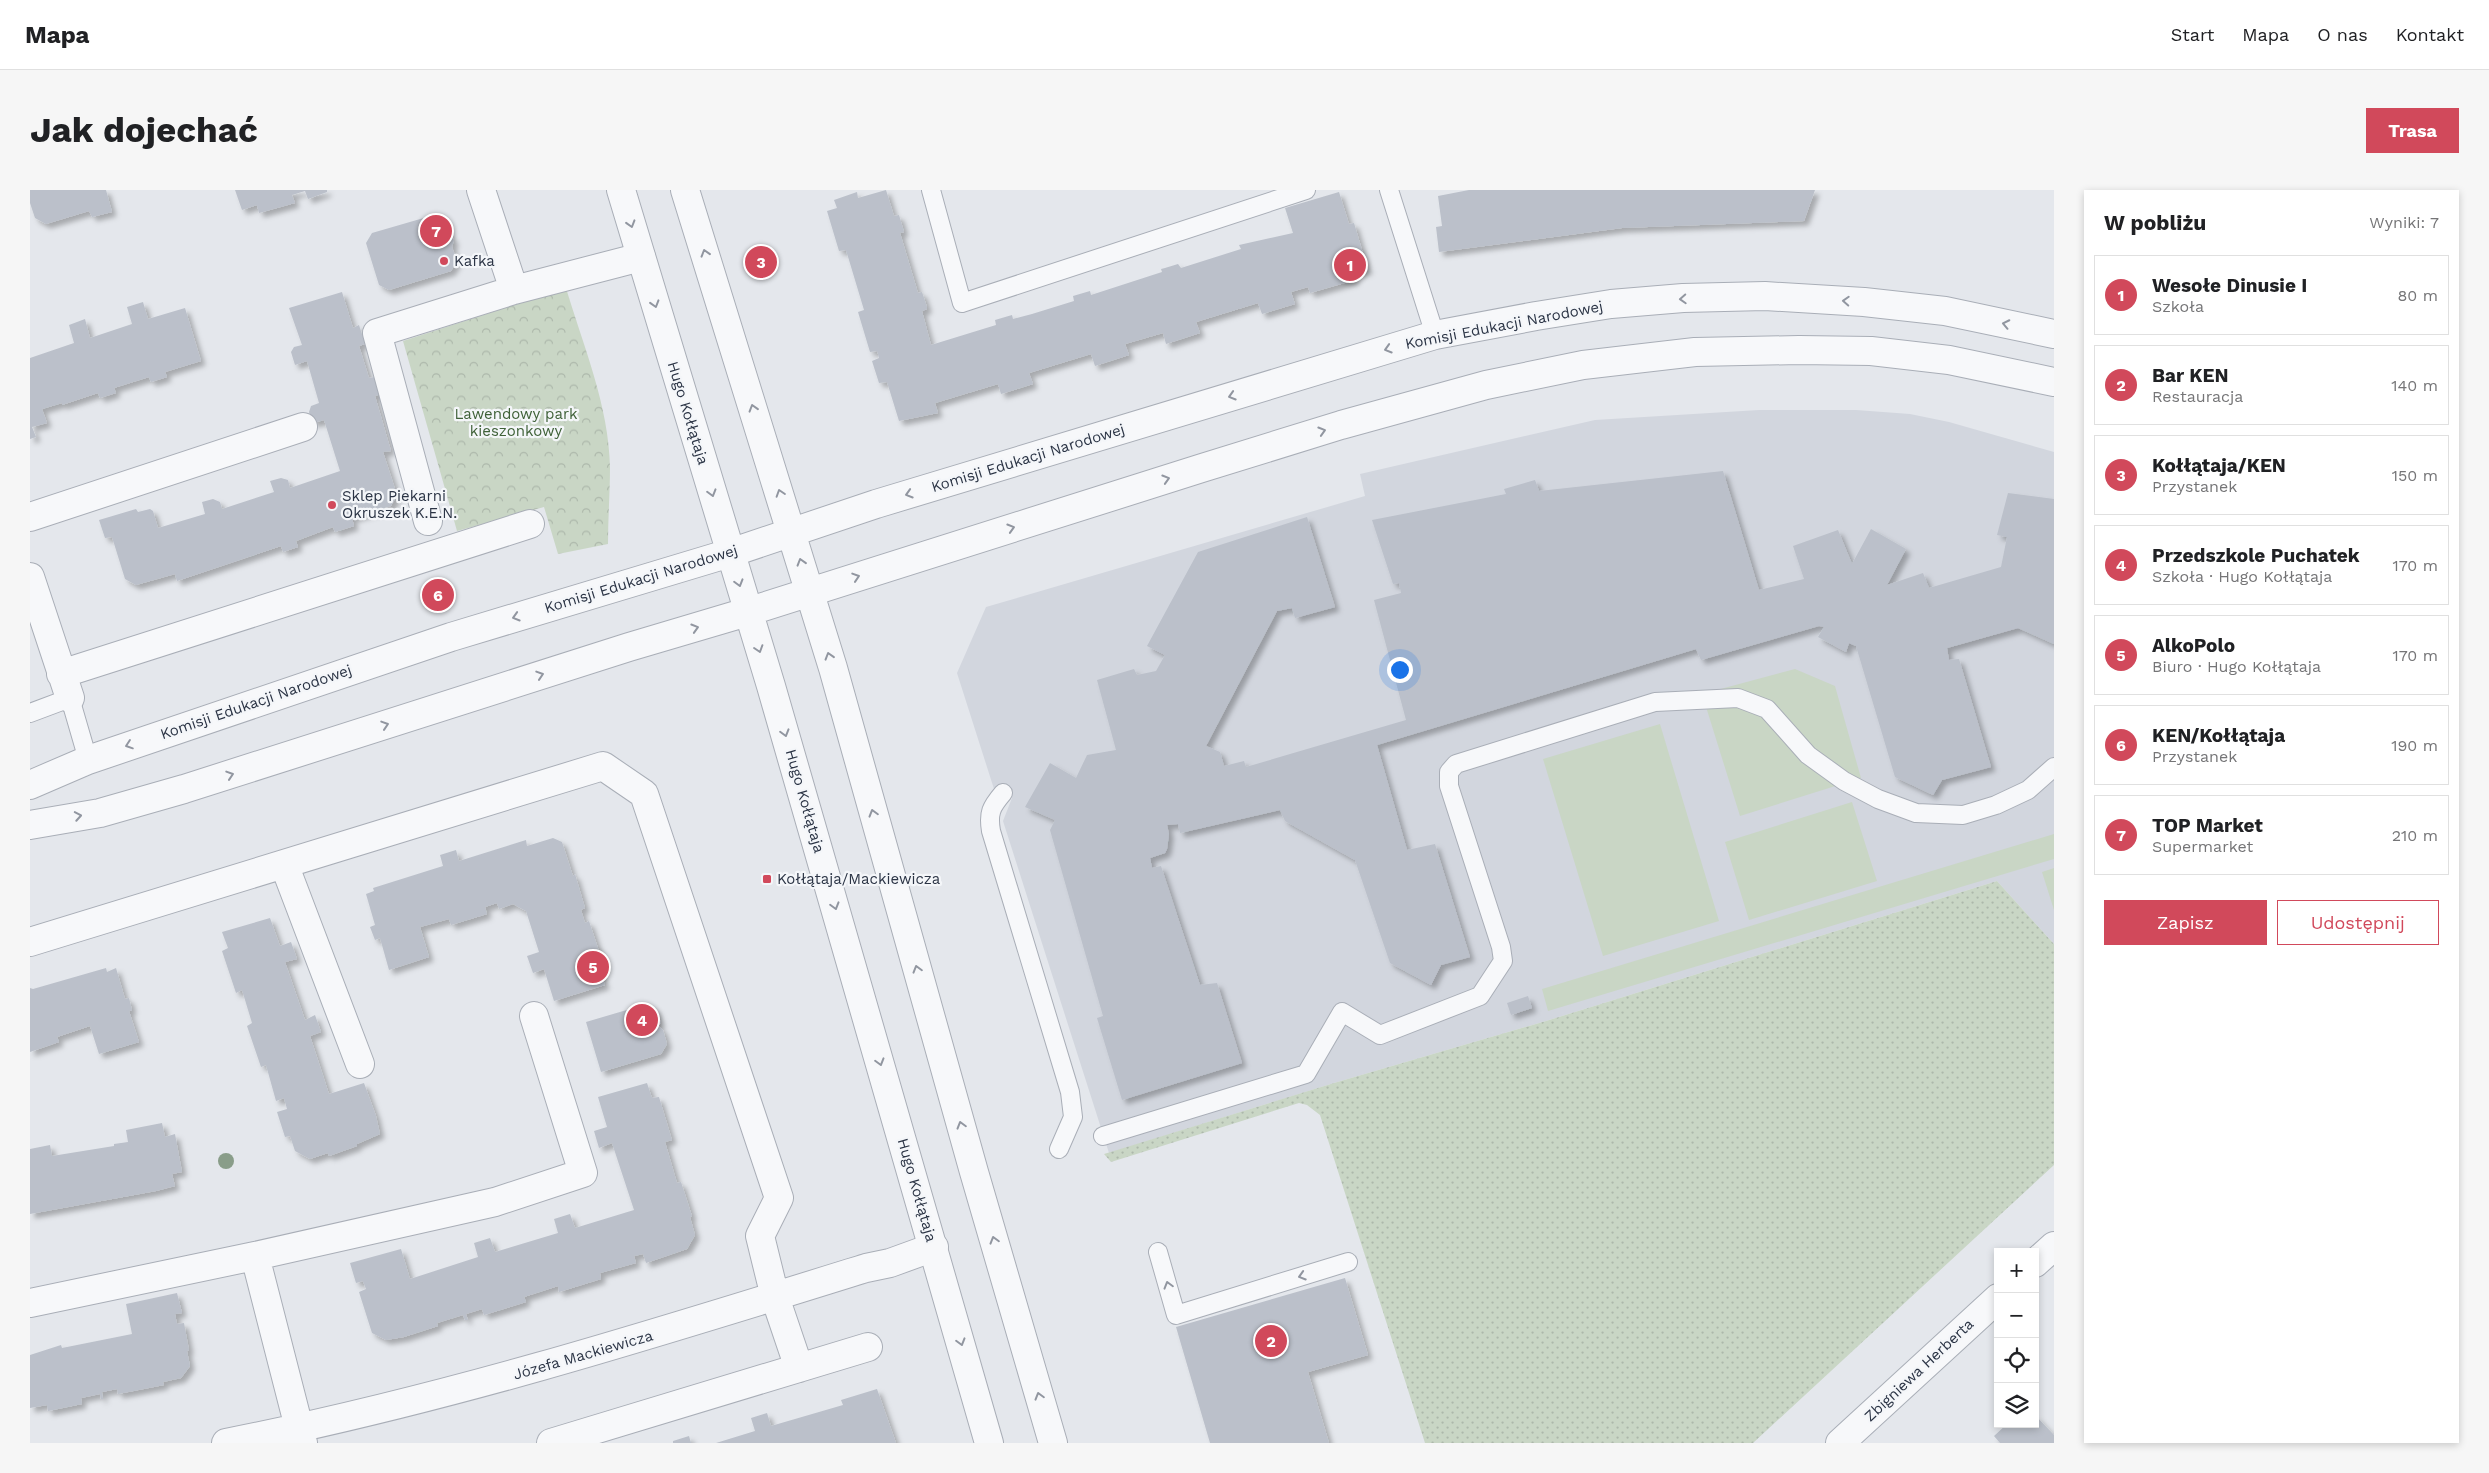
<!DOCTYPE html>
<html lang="pl">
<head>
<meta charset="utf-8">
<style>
	:root { --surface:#fff; --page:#f6f6f6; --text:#202124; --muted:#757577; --line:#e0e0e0; --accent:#d1495b }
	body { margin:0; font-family:"Work Sans",sans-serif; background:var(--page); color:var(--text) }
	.controls { position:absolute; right:15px; bottom:15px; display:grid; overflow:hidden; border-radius:0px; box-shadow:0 2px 8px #0003 }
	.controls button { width:45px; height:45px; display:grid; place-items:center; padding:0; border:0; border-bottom:1px solid var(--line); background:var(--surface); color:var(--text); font:25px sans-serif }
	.you { position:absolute; left:1369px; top:479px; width:18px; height:18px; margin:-12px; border:4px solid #fff; border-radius:50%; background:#1a73e8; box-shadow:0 0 0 8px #1a73e833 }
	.badge { display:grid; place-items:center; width:32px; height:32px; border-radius:50%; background:var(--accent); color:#fff; font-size:16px; font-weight:700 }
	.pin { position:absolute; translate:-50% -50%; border:2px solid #fff; box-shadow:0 1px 5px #0006 }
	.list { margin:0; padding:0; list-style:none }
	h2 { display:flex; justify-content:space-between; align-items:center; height:65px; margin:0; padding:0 20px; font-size:21px }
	h2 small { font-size:16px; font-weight:400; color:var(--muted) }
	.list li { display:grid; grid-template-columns:32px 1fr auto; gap:15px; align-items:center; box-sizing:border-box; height:80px; margin:0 10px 10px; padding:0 10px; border:1px solid var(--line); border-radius:0px }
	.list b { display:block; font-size:19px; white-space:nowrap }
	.list p { margin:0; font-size:16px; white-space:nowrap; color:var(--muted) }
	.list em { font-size:16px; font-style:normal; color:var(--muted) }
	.actions { display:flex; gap:10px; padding:15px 20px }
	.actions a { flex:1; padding:11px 0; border:1px solid var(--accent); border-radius:0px; text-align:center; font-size:18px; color:var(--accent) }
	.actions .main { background:var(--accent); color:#fff }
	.icon { flex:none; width:28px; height:28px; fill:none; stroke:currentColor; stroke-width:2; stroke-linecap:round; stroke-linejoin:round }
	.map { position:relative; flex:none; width:2024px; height:1253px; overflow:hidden; border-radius:0px }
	header { display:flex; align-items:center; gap:30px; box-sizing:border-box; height:70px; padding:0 25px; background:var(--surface); border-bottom:1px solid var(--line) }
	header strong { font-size:24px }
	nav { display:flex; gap:28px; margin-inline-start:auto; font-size:18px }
	.intro { display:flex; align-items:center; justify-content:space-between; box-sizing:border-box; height:120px; padding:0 30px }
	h1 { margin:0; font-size:35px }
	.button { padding:12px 22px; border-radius:0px; background:var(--accent); color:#fff; font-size:18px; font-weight:700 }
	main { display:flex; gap:30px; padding:0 30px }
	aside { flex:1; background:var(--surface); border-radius:0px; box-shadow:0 2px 8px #0003 }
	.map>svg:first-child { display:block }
</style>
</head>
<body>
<header>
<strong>Mapa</strong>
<nav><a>Start</a><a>Mapa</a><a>O nas</a><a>Kontakt</a></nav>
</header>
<div class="intro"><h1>Jak dojechać</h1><a class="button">Trasa</a></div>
<main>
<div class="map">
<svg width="2024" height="1253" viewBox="0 0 2024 1253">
	<defs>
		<pattern id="grass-dots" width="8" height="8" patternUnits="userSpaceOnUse" patternTransform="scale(1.25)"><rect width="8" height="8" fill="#c9d6c5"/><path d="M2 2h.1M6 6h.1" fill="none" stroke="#adb8ab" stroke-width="1.8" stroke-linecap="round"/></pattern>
		<pattern id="park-crowns" width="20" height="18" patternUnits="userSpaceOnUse" patternTransform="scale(1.25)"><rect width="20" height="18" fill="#c9d6c5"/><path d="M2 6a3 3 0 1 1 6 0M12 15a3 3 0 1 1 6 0" fill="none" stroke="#adb8ab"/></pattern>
		<filter id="shadow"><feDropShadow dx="4.5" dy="4.5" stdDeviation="2.5" flood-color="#0004"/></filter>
	</defs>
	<rect width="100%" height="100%" fill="#e4e7ec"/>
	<!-- built -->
	<path fill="#d2d6de" d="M1729,220H1826L1880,224L1919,232L2024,262V754L1967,691L1516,831L1304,893L1079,963L973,631L982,608L964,599L927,483L956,417L1335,306L1330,284L1565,230Z"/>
	<!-- grass -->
	<path fill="url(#grass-dots)" d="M1967,691L2024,754V975L1723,1253H1395L1290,925L1277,915L1269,913L1081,972L1074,964L1304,893L1516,831Z"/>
	<!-- park -->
	<path fill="url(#park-crowns)" d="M536,98C553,155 579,216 580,277C580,302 578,328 578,354L528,364L514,317L427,341L373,151Z"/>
	<!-- pitch -->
	<path fill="#c9d6c5" d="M1765,479L1805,496L1831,588L1710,626L1672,504Z
		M1630,534L1689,731L1573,766L1513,569Z
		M1822,612L1847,691L1719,730L1695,652Z
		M2024,644V669L1518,821L1512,799Z
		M2024,678V720L2012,682Z"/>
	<!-- building -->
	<path fill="#bbc0ca" filter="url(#shadow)" d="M0,0H76L82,22L62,27L59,21L16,34L5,28L0,13Z
		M205,0H297V2L278,9L275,1L262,5L265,13L229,23L227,15L212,20Z
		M856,0L864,26L869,25L874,42L870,43L888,103L892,102L897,117V119L892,121L901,155L966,135L965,130L982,125L983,129L1002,124L1044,111L1043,106L1060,101L1061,105L1132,82L1131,79L1135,78L1148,74L1151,78L1211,59L1209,55L1263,43L1255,18L1309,2L1319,34L1324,33L1338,80L1323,84L1325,90L1280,103L1278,97L1261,102L1265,114L1232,124L1228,113L1166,132L1170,143L1136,154L1133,143L1095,154L1099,165L1065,176L1061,164L999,183L1003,194L971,204L968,194L905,213L908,223L869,231L857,192L849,193L842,171L849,168L848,164L847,161L840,162L828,122L834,120L816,60L809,61L797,21L807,18L804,10L827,2L828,8Z
		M1439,0H1785L1774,31L1592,38L1409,62L1406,37L1412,36L1408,6Z
		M404,25L414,30L419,43L424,50L422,57L427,71L421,81L359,100L349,95L336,53L342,43Z
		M312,102L323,138L329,135L335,154L329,156L339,188L345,187L351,204L345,206L361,261L353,262L367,305L361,316L322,328L324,336L305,342L303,337L266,351L268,357L253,362L251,356L147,391L145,384L106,395L95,389L82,347L75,348L69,330L106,319L108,322L120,319L123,321L128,338L175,324L172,312L183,309L190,312L192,319L244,302L240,291L251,288L258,290L260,298L310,281L294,230L283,233L279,222L281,216L289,213L277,171L265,175L261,162L264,157L272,155L259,118Z
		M113,112L118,129L155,118L171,171L135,182L137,187L121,192L119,187L84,198L86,203L70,208L68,203L32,215V213L12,219L17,233L2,237L6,247L0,249V168L44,153L39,135L55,129L60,148L102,134L97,117Z
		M1693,281L1729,400L1774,389L1763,356L1808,340L1822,374L1841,339L1876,359L1857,395L1893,383L1899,398L1971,377L1977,347L1967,345L1978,303L2024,309V454L1988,438L1917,458L1919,470L1929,469L1961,577L1912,590L1903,605L1865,587L1826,456L1819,453L1816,462L1788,447L1794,437L1789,436L1671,470L1666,459L1347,555L1377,660L1405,654L1440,767L1411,775L1401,795L1360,773L1325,670L1255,631L1250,620L1150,643L1148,634L1137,635L1139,644L1137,659L1135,663L1120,668L1122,678L1131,676L1170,795L1187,793L1212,873L1092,910L1067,828L1073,826L1020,640L1025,630L995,617L1020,573L1046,588L1057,565L1086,560L1067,490L1104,479L1107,485L1126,481L1135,465L1117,456L1168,362L1277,327L1305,417L1265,428L1262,418L1247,421L1176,556L1190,562L1194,576L1214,571L1216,577L1376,530L1344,410L1371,403L1369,393L1363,394L1342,330L1476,304L1474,299L1505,290L1509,301Z
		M523,648L532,652L543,686L545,684L555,718L551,720L555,733L559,731L574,776L569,778L575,795L524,811L514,779L503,783L497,766L509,762L496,721L483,714L469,719L467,713L455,717L457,724L421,735L419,729L390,737L399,767L359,780L350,748L345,750L340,737L345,735L336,704L344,701L343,698L413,676L410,665L426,660L429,671L496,650L497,656Z
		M240,728L250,756L261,752L267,769L255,772L275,830L285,825L291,842L280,846L299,904L334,893L346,926L350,944L327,954V956L299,966L298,963L280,969L265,961L260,946L255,947L247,922L257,919L254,908L246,911L236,875L231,877L217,836L222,833L212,800L206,803L192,761L198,758L192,742Z
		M76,778L77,782L86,778L95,809L99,808L102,820L99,821L109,852L69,864L60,836L27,847L29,852L0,862V798L3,799Z
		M1498,806L1502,818L1481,825L1477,813Z
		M617,814L626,819L631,833L628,835L633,840L637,854L631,864L571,882L556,832Z
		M617,893L622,908L629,907L642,950L635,952L647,993L651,992L662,1026L660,1027L665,1045L657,1059L616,1073L613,1064L604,1066L606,1073L570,1083L571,1089L529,1102L528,1096L494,1107L496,1112L454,1125L452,1119L436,1124L438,1130H435L433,1125L407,1133L408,1136L374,1147L356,1150L342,1143L329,1102L336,1099L333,1091L326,1093L320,1073L371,1059L380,1089L448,1067L444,1053L460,1048L465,1062L528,1043L524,1029L540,1024L545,1038L604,1020L582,953L569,958L564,941L577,937L568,907Z
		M132,933L135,947L145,944L152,982L142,984L145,996L126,1001L0,1024V959L20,955L22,966L84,956V954L98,952L96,940Z
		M1315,1088L1338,1165L1278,1182L1299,1253H1180L1146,1137Z
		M147,1103L152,1123L145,1124L147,1134L154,1133L159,1160L157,1161L160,1176L151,1188L133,1192L134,1195L88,1204L87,1199L72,1202L73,1209H71L70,1204L51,1208L52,1214L18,1221L17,1215L0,1218V1165L31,1155L32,1158L102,1144L96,1114Z
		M847,1199L866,1253H686L725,1241L721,1228L737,1223L741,1236L813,1215L811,1210Z
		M2005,1225L2024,1245V1253H1970L1964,1246L1977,1234H2005Z
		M659,1246L661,1253H643V1251Z"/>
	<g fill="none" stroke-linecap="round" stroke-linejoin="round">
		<!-- service casing -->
		<g stroke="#a9aeb7" stroke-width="20">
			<path id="service" d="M901,0L932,113L1276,0
				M1359,0L1405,145
				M0,523L40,508L58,570
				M973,603C961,617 958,623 961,641L1040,902L1043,927L1029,959
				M1073,946L1276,884L1312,822L1350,845L1450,806L1473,771L1471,757L1419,596V582L1426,574L1625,512L1708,508L1737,519L1778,565L1814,591L1848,609L1886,623L1933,625L1966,615L1998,600L2024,577
				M1128,1062L1146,1125L1318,1072"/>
		</g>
		<!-- minor casing -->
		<g stroke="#a9aeb7" stroke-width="30">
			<path id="minor" d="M451,0L484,100L611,67
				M0,327L273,237
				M398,331L347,143L484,100
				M0,387L40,508
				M31,484L500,334
				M254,674L330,874
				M0,752L573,576L614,604L749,1008L730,1046L745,1107L769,1178
				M225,1066L273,1253
				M2005,1073L2024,1056
				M0,1113L225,1066L465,1012L553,983L504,826
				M196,1253C414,1210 624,1144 836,1078L860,1073L904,1057
				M521,1253L838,1157
				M1810,1253L1968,1108"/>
		</g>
		<!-- tertiary casing -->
		<g stroke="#a9aeb7" stroke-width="30">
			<path id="tertiary" d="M591,0L741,496L959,1253
				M655,0L803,478L944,982L1023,1253
				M0,595L58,570L421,447L700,363L846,314L1405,145L1506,126L1581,114L1653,108L1735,106L1834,112L1915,121L2024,144
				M0,635L70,623L154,599L599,457L717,422L1172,278L1311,235L1456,195L1553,175L1665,162L1769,160L1841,161L1919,170L2024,192"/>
		</g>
		<!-- service -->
		<use href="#service" stroke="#f7f8fa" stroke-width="18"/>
		<!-- minor -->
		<use href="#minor" stroke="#f7f8fa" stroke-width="28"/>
		<!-- tertiary -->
		<use href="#tertiary" stroke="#f7f8fa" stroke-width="28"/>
	</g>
	<!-- trees -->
	<circle fill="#899d89" cx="196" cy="971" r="8"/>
	<!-- one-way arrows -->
	<defs><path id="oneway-chevron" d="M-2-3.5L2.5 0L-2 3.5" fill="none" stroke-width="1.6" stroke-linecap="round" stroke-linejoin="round" transform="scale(1.25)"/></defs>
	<g stroke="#9196a0">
		<use href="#oneway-chevron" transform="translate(601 34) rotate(73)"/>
		<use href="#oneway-chevron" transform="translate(675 63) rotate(-107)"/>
		<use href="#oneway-chevron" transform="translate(1653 109) rotate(177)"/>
		<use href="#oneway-chevron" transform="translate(1816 111) rotate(-177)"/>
		<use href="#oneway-chevron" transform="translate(625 114) rotate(73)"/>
		<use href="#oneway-chevron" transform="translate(1976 134) rotate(-168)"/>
		<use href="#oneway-chevron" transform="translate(1358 159) rotate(163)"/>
		<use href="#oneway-chevron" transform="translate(1202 206) rotate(163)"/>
		<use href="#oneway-chevron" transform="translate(723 218) rotate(-107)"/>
		<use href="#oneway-chevron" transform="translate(1292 241) rotate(-17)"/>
		<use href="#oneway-chevron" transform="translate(1136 289) rotate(-17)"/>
		<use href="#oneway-chevron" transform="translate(682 303) rotate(74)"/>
		<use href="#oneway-chevron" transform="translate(750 303) rotate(-108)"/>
		<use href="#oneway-chevron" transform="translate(879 304) rotate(163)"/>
		<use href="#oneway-chevron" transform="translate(981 338) rotate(-17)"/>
		<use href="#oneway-chevron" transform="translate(771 372) rotate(-107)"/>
		<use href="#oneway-chevron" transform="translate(826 387) rotate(-18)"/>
		<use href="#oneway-chevron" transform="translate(709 393) rotate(74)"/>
		<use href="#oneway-chevron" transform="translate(486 427) rotate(163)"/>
		<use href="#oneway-chevron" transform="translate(665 438) rotate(-17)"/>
		<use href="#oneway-chevron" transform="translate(729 459) rotate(72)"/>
		<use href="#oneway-chevron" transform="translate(799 466) rotate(-107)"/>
		<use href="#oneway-chevron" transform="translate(510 485) rotate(-18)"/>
		<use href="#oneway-chevron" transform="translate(355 535) rotate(-18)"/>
		<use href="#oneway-chevron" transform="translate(755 543) rotate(74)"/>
		<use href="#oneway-chevron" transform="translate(99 555) rotate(161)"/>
		<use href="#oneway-chevron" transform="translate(200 585) rotate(-18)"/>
		<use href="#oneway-chevron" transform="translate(843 623) rotate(-106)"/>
		<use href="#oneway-chevron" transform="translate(48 626) rotate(-10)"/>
		<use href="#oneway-chevron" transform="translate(805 716) rotate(74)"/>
		<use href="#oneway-chevron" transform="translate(887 779) rotate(-106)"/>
		<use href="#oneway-chevron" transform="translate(850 872) rotate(74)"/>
		<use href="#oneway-chevron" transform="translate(931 935) rotate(-106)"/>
		<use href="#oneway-chevron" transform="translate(964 1050) rotate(-106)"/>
		<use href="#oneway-chevron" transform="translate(1272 1086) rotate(163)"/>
		<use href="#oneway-chevron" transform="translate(1138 1095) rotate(-106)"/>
		<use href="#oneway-chevron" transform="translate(931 1152) rotate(74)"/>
		<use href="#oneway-chevron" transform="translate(1009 1206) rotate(-106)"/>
	</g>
	<!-- markers -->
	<g fill="#d1495b" stroke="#f4f6f9" stroke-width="2">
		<circle cx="414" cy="71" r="5"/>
		<circle cx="302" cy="315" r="5"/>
		<rect x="732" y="684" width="10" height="10" rx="2.5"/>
	</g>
	<g text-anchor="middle" stroke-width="4.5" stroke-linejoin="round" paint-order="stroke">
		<!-- poi labels -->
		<g font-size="15" fill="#2b3445" stroke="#f4f6f9" text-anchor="start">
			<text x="424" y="76">Kafka</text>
			<text x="312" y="311">Sklep Piekarni<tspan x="312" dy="17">Okruszek K.E.N.</tspan></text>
			<text x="747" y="694">Kołłątaja/Mackiewicza</text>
		</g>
		<!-- street labels -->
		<g font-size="15" fill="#2b3445" stroke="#f4f6f9">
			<text transform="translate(1474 135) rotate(-11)" y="5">Komisji Edukacji Narodowej</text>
			<text transform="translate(658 223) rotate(73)" y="5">Hugo Kołłątaja</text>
			<text transform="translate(998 268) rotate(-17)" y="5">Komisji Edukacji Narodowej</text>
			<text transform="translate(611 389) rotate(-17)" y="5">Komisji Edukacji Narodowej</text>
			<text transform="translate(226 512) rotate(-19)" y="5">Komisji Edukacji Narodowej</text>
			<text transform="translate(775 611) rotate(74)" y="5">Hugo Kołłątaja</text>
			<text transform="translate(887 1000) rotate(74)" y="5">Hugo Kołłątaja</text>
			<text transform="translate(553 1165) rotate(-16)" y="5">Józefa Mackiewicza</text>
			<text transform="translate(1889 1180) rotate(-43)" y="5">Zbigniewa Herberta</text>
		</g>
		<!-- park labels -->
		<g font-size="15" fill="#3f6138" stroke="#f4f6f9">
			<text x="486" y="229">Lawendowy park<tspan x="486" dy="17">kieszonkowy</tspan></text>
		</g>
	</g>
</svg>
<div class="controls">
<button>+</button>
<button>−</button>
<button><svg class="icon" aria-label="locate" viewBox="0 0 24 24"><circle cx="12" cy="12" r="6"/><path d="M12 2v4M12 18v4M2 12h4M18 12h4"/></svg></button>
<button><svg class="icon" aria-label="layers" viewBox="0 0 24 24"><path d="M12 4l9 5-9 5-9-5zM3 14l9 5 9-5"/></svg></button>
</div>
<div class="you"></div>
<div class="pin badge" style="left:1320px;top:75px">1</div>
<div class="pin badge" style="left:1241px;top:1151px">2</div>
<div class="pin badge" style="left:731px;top:72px">3</div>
<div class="pin badge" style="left:612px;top:830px">4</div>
<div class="pin badge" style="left:563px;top:777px">5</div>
<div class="pin badge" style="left:408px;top:405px">6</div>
<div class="pin badge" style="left:406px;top:41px">7</div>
</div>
<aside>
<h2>W pobliżu<small>Wyniki: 7</small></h2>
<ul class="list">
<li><span class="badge">1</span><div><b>Wesołe Dinusie I</b><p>Szkoła</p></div><em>80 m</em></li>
<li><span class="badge">2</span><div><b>Bar KEN</b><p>Restauracja</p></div><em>140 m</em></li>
<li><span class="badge">3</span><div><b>Kołłątaja/KEN</b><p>Przystanek</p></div><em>150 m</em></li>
<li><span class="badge">4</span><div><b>Przedszkole Puchatek</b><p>Szkoła · Hugo Kołłątaja</p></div><em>170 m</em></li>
<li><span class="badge">5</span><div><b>AlkoPolo</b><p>Biuro · Hugo Kołłątaja</p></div><em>170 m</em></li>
<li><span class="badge">6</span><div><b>KEN/Kołłątaja</b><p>Przystanek</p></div><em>190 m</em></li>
<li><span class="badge">7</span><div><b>TOP Market</b><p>Supermarket</p></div><em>210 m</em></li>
</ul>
<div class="actions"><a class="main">Zapisz</a><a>Udostępnij</a></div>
</aside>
</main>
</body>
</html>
